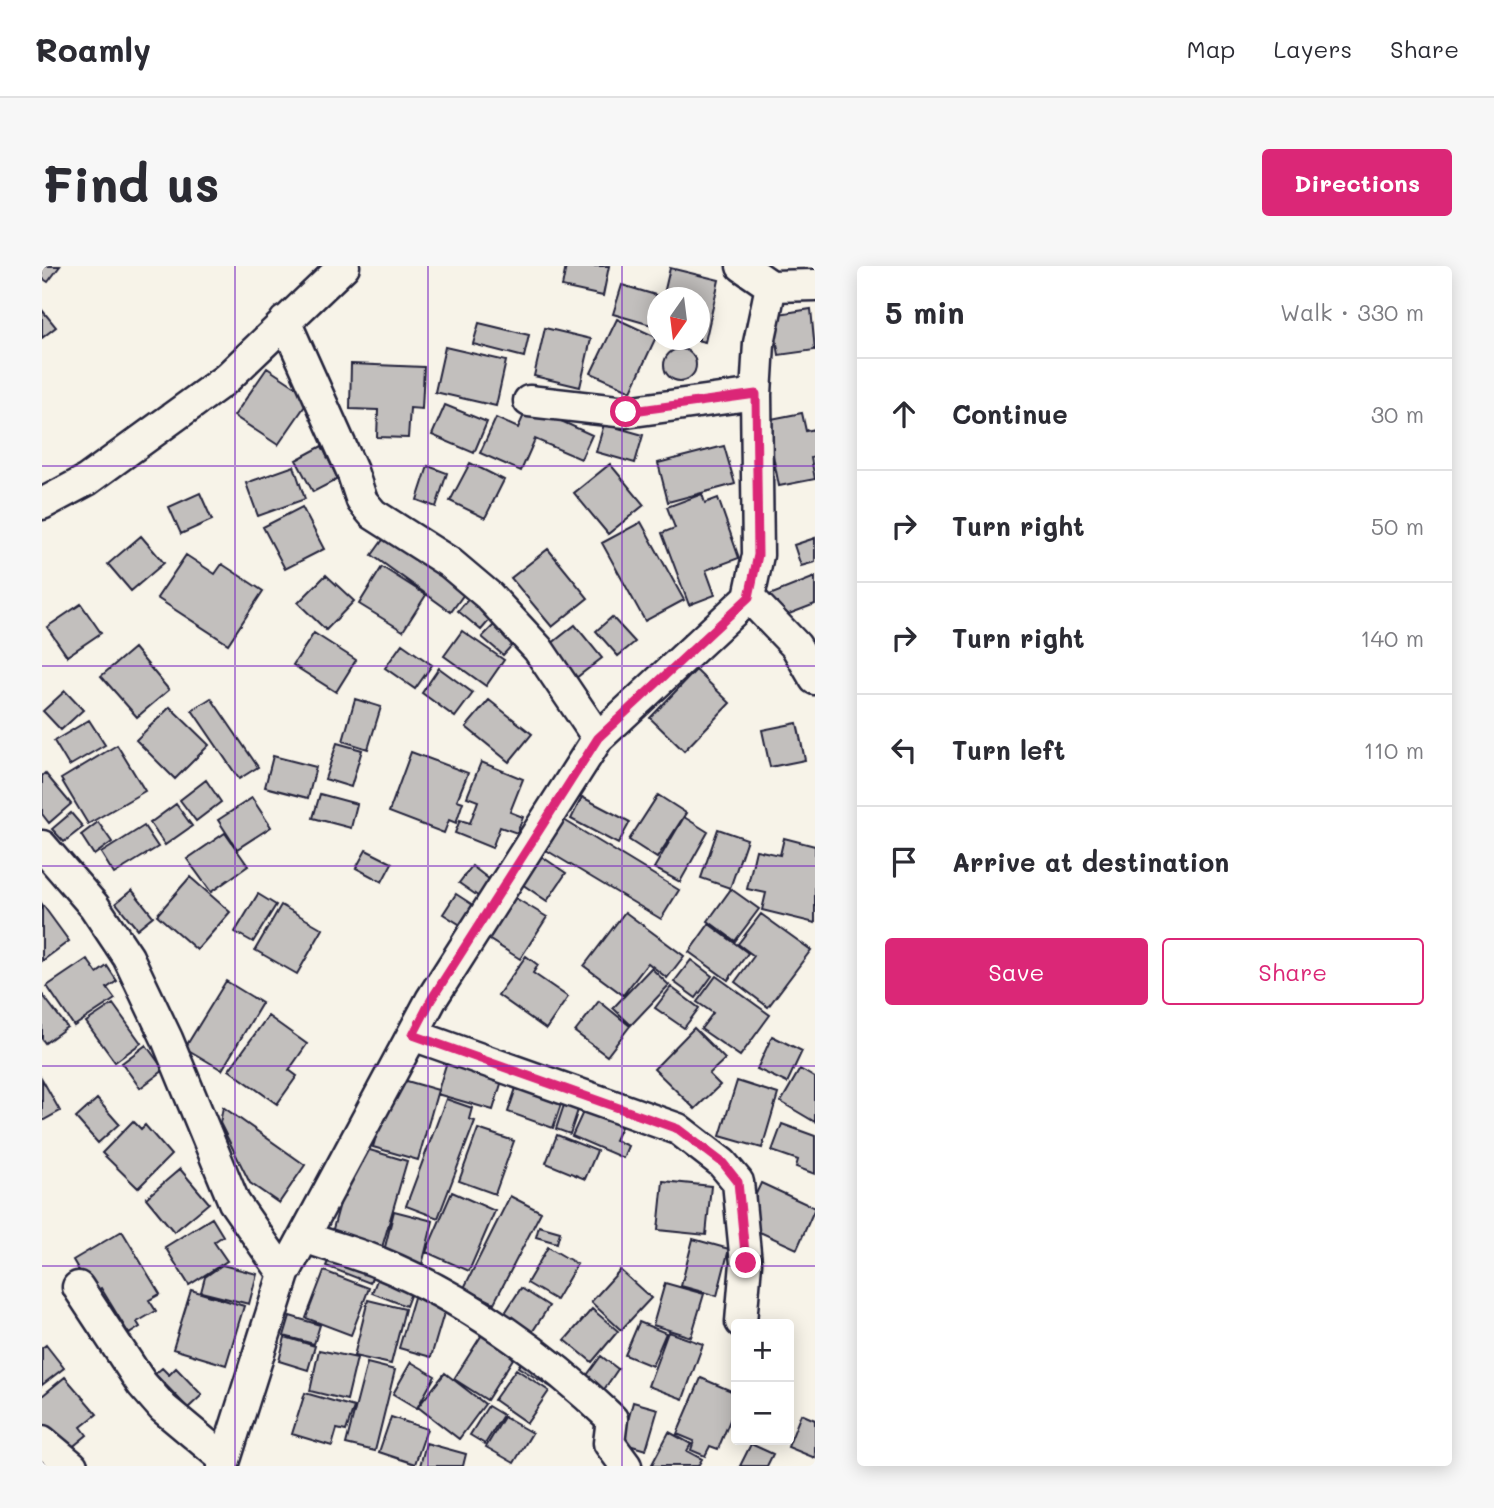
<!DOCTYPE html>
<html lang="en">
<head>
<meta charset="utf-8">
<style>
	:root { --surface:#fff; --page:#f7f7f7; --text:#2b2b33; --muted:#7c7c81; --line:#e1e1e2; --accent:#db2777 }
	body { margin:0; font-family:Mali,sans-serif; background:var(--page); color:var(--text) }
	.controls { position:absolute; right:21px; bottom:21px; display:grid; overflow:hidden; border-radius:7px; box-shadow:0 4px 18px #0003 }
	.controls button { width:63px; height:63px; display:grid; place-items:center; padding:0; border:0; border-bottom:2px solid var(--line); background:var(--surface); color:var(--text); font:35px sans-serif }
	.compass { position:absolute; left:605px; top:21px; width:63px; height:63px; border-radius:50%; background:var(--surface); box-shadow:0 4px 18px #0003; rotate:194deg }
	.stop { position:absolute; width:21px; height:21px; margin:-16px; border:5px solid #db2777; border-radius:50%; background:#fff }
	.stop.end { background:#db2777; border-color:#fff; box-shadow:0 2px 7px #0008 }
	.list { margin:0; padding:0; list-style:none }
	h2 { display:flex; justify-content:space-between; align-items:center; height:91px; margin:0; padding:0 28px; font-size:30px }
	h2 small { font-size:23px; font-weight:400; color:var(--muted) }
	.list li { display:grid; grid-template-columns:46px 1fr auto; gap:21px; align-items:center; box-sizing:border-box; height:112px; padding:0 28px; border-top:2px solid var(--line) }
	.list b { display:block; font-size:26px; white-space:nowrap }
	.list em { font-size:23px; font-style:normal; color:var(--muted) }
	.actions { display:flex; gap:14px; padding:21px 28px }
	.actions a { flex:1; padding:16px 0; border:2px solid var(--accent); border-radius:7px; text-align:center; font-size:24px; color:var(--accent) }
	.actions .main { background:var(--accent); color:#fff }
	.icon { flex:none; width:38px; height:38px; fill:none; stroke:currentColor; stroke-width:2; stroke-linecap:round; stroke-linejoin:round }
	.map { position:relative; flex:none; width:773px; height:1200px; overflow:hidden; border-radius:7px }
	header { display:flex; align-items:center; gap:42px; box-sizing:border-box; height:98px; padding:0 35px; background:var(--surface); border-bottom:2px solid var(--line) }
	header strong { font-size:33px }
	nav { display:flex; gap:38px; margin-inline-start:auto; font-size:24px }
	.intro { display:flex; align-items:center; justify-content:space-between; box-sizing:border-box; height:168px; padding:0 42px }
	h1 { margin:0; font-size:49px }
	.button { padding:18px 32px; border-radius:7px; background:var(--accent); color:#fff; font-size:24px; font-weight:700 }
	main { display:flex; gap:42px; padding:0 42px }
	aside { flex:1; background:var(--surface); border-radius:7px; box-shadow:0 4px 18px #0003 }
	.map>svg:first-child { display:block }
</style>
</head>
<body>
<header>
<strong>Roamly</strong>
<nav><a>Map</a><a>Layers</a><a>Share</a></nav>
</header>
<div class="intro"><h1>Find us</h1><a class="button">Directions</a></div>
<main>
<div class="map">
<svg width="773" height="1200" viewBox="0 0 773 1200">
	<rect width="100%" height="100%" fill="#f7f3e8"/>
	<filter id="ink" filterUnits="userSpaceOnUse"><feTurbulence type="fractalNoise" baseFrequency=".0143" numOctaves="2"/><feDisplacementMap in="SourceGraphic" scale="14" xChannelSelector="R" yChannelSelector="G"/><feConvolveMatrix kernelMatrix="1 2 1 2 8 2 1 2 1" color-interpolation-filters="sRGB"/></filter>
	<g filter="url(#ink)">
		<!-- building -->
		<path fill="#c2bfbd" stroke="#22223b" stroke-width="2" d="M0,0H18L6,16L0,12Z
			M524,0H567L561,30L520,21Z
			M628,2L677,14L663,76L654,74H657V32H621Z
			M580,19L617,30L609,59L571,48Z
			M769,43L773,84L737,89L730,49Z
			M0,44L14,61L0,72Z
			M575,53L614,71L589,125L549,107Z
			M437,57L487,69L482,91L431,78Z
			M503,62L549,73L538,121L492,110Z
			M403,81L464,95L454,140L393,126Z
			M622 99a16 16 0 1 1 32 0a16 16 0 1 1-32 0Z
			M309,98L382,101L380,143L368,142L366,172L335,171L336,144L308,143Z
			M225,102L269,131L236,179L192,150Z
			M403,139L445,156L432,187L390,169Z
			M486,140L550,169L539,193L493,173L479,205L438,187L454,152L476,162Z
			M760,147L764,165L773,163V191L769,192L773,213L737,220L724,154Z
			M562,158L601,169L593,197L554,186Z
			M280,180L296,213L271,226L254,194Z
			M682,180L693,218L626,236L616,197Z
			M428,197L462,214L443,252L408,235Z
			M568,198L602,239L566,268L532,227Z
			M252,200L263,233L216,250L204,217Z
			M386,200L405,207L394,241L375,234Z
			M158,227L170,254L139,268L127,241Z
			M660,228L663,237L676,232L697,292L664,304L673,329L647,339L620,267L633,262L625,241Z
			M260,241L282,283L243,303L221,261Z
			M599,256L642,334L603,355L560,277Z
			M348,264L427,321L409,346L330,289Z
			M99,270L122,297L89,325L66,298Z
			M773,272V296L759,300L752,279Z
			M506,283L546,332L510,361L469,312Z
			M144,289L173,308L180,298L221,325L186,378L115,332Z
			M340,301L384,329L361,365L317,338Z
			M284,309L312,335L284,364L256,337Z
			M773,311V338L734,353L725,330Z
			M430,329L452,349L439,364L416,345Z
			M39,338L59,367L25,390L5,361Z
			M570,351L593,376L576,390L554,365Z
			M452,359L472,377L461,389L440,371Z
			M533,359L560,392L530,415L504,382Z
			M420,365L462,394L444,420L402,390Z
			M272,367L314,394L294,426L251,399Z
			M360,378L390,399L373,423L343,402Z
			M92,382L127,424L95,451L59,410Z
			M397,402L431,427L413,451L380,427Z
			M654,404L688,437L642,485L608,452Z
			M23,425L41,444L19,464L1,445Z
			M169,432L216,501L197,513L150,444Z
			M313,433L339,441L326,483L301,475Z
			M447,434L490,468L467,496L424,461Z
			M128,441L167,479L133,513L94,474Z
			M47,454L63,479L27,500L12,475Z
			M755,457L763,494L728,501L720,464Z
			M295,477L320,484L309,521L283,513Z
			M75,479L103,525L46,558L19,513Z
			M369,486L426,507L415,534L421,536L414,557L407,554L402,567L347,546Z
			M231,490L274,501L266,532L223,521Z
			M439,496L481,513L468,546L481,551L475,567L458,561L450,582L413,567L418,554L428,557L436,535L425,531Z
			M3,507L29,538L7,557L0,548V510Z
			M164,514L179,536L154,555L138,534Z
			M278,528L315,538L309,562L271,552Z
			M616,529L644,547L615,592L587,574Z
			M540,531L588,556L576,578L529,553Z
			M210,532L229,561L195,583L176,554Z
			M134,538L150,560L123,579L108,557Z
			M29,547L41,561L22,576L10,563Z
			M517,551L637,624L619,653L499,581Z
			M642,551L666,566L638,616L612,602Z
			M56,556L70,576L52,589L39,569Z
			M102,560L116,581L72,608L59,587Z
			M676,563L705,573L688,622L659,612Z
			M183,567L206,600L169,626L145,593Z
			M742,572L773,580V657L720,644L724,627L705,623L714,584L738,589Z
			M324,584L350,597L340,616L314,602Z
			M496,588L524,607L505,635L477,616Z
			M430,600L452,617L440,633L417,617Z
			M148,611L188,646L155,684L115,649Z
			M689,623L717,643L693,675L666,655Z
			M90,624L111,650L95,663L74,637Z
			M216,628L234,639L211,676L193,666Z
			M414,628L434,641L422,661L401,648Z
			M470,630L505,651L478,693L443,671Z
			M0,638L27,675L0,695Z
			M239,639L281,663L255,708L213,684Z
			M583,646L642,690L625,712L606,697L581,729L542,700Z
			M719,648L769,684L726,741L693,716L712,690L696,678Z
			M667,658L706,687L686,714L647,686Z
			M484,690L496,699L491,707L526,731L504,763L456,729Z
			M45,693L55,707L65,700L75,715L65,722L73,733L32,760L5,720Z
			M649,694L670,710L654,732L632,716Z
			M609,702L627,719L589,759L571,742Z
			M674,710L728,749L698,790L659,763L671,747L655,736Z
			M184,715L220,737L180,804L143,782Z
			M629,721L657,742L642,762L613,742Z
			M0,728L25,761L3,777L0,773Z
			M557,735L588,760L565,790L533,766Z
			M71,738L99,777L73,796L44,756Z
			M226,750L265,778L247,804L255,810L235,838L187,804Z
			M652,762L683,793L667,808L678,819L653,843L612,803Z
			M730,770L760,785L745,817L715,803Z
			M104,779L122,804L98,822L80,797Z
			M406,792L462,808L451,844L395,828Z
			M758,803L773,812V856L739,836Z
			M351,811L396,824L376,894L331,881Z
			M0,813L18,845L0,855Z
			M477,813L499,820L495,830L519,838L511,862L466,846Z
			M695,815L736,828L720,882L678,870Z
			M55,833L77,858L56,877L34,852Z
			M404,833L430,842L427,853L433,855L396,952L364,940Z
			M546,835L583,852L573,874L586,880L581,892L530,870Z
			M522,839L536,844L528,868L514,863Z
			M181,841L263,899L237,937L208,917L178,857Z
			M91,855L99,863L103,859L129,889L96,922L60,887Z
			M740,858L773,870V908L754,901L756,894L730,885Z
			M436,863L472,875L453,928L417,915Z
			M515,869L555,885L543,913L504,897Z
			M314,880L365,895L339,985L289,970Z
			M138,903L167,937L132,966L104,932Z
			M621,915L669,920L664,969L616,964Z
			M719,917L773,942L755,983L700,958Z
			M410,926L453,945L427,1005L384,986Z
			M468,930L499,946L452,1037L422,1022Z
			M352,945L391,955L379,1003L340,993Z
			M170,952L181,970L172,976L185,995L147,1019L123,981Z
			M497,960L518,966L515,977L494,971Z
			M80,965L118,1028L107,1034L114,1045L95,1056L98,1061L87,1068L59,1022L50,1027L31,994Z
			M651,973L687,983L675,1030L639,1020Z
			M506,981L535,998L514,1034L485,1017Z
			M291,984L334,1000L328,1017L284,1000Z
			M180,999L215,1008L207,1038L159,1026L163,1011Z
			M578,1004L609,1032L579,1064L549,1036Z
			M282,1005L327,1022L309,1069L264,1052Z
			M338,1006L372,1019L364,1040L330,1027Z
			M623,1017L662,1028L649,1071L611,1059Z
			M479,1022L507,1040L487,1071L459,1053Z
			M149,1024L202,1040L184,1099L131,1083Z
			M373,1028L405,1037L389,1091L357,1082Z
			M326,1034L363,1043L349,1098L312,1090Z
			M550,1043L576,1065L550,1096L523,1074Z
			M248,1050L278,1059L272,1078L242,1070Z
			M597,1056L624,1067L610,1100L583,1089Z
			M626,1066L661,1078L641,1133L606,1120Z
			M441,1067L474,1088L445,1134L412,1113Z
			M243,1071L273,1080L266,1104L237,1095Z
			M4,1079L22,1102L0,1119V1082Z
			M277,1084L315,1092L305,1134L268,1125Z
			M484,1089L519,1112L512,1123L476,1101Z
			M559,1090L576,1103L561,1125L543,1112Z
			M369,1096L393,1110L375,1142L351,1128Z
			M325,1097L353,1104L333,1185L304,1178Z
			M120,1102L127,1109L134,1102L160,1129L146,1142L113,1108Z
			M474,1103L507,1125L485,1157L452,1134Z
			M403,1107L443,1138L417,1173L376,1141Z
			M23,1111L55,1148L39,1161L45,1169L22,1188L0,1161V1130Z
			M659,1112L694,1127V1140L676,1183L668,1180L663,1190L649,1184L652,1175L635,1168Z
			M263,1127L312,1141L304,1165L295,1163L290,1180L250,1168Z
			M591,1136L616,1143L604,1184L580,1177Z
			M446,1140L461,1149L443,1178L428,1169Z
			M759,1148L773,1154V1192L746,1181Z
			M349,1151L385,1163L373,1198L337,1186Z
			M462,1151L490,1167L472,1197L444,1181Z
			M627,1166L649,1178L645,1185L660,1193L656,1200H609Z
			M384,1177L424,1188L421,1200H378Z
			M709,1178L731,1188L725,1200H698Z"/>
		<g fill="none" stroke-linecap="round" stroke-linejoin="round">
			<!-- street casing -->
			<g stroke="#22223b" stroke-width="35">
				<path id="street" d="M700,0L729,20L773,19
					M243,55L310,205L320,235L331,248L408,297L447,330L496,383L556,472
					M487,135L584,146L714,128
					M0,238L45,214L184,113L302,0
					M707,331L754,380L773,413
					M0,580L52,640L86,691L125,773L192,936L242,1008L181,1200
					M371,769L636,863L680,897L696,916L704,997L699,1056
					M262,971C287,980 314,987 338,997C423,1032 504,1090 570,1153L567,1177L584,1200
					M242,1008L389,734L556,472L707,331L716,289L714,128L717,77L729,20
					M36,1021L100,1118L121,1142L182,1193
					M0,1175L30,1200"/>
			</g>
			<!-- street -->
			<use href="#street" stroke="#f7f3e8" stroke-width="30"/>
		</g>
	</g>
	<g fill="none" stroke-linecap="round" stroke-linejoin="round" filter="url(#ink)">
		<!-- route -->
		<path stroke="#db2777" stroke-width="9" d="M584,146L714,128L716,289L707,331L556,472L389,734L371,769L636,863L681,897L696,916L704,997"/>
	</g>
	<!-- grid -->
	<path fill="none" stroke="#7b2cbf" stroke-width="2" stroke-opacity="0.55" d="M193,0V1200M386,0V1200M580,0V1200M0,200H773M0,400H773M0,600H773M0,800H773M0,1000H773"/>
</svg>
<div class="controls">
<button>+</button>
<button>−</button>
</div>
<svg class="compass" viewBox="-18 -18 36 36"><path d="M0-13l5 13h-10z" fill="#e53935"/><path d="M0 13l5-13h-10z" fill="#7c7c81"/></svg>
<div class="stop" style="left:584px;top:146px"></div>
<div class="stop end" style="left:704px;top:997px"></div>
</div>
<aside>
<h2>5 min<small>Walk · 330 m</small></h2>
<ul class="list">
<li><svg class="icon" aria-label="ahead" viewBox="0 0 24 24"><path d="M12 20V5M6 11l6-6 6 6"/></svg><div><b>Continue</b></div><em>30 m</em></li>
<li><svg class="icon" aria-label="right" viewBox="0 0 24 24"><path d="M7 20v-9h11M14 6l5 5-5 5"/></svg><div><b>Turn right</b></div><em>50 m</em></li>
<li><svg class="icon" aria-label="right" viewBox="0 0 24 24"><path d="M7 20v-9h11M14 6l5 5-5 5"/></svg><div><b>Turn right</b></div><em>140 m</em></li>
<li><svg class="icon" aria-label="left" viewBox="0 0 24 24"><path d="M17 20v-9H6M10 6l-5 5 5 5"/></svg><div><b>Turn left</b></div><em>110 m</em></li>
<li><svg class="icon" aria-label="arrive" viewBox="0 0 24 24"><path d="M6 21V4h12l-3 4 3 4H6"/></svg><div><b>Arrive at destination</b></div></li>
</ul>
<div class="actions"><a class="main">Save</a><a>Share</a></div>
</aside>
</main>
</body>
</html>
